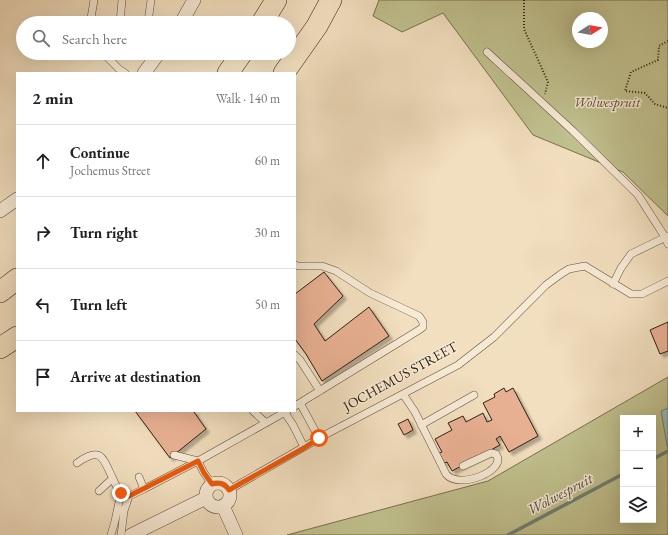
<!DOCTYPE html>
<html lang="en">
<head>
<meta charset="utf-8">
<style>
	:root { --surface:#fff; --page:#f2f2f2; --text:#202124; --muted:#757577; --line:#e0e0e0 }
	body { margin:0; font-family:"EB Garamond",serif; background:var(--page); color:var(--text) }
	.controls { position:absolute; right:12px; bottom:12px; display:grid; overflow:hidden; border-radius:0px; box-shadow:0 4px 16px #0002 }
	.controls button { width:36px; height:36px; display:grid; place-items:center; padding:0; border:0; border-bottom:1px solid var(--line); background:var(--surface); color:var(--text); font:20px sans-serif }
	.compass { position:absolute; left:572px; top:12px; width:36px; height:36px; border-radius:50%; background:var(--surface); box-shadow:0 4px 16px #0002; rotate:79deg }
	.stop { position:absolute; width:12px; height:12px; margin:-9px; border:3px solid #ea580c; border-radius:50%; background:#fff }
	.stop.end { background:#ea580c; border-color:#fff; box-shadow:0 1px 4px #0008 }
	.list { margin:0; padding:0; list-style:none }
	h2 { display:flex; justify-content:space-between; align-items:center; height:52px; margin:0; padding:0 16px; font-size:17px }
	h2 small { font-size:13px; font-weight:400; color:var(--muted) }
	.list li { display:grid; grid-template-columns:26px 1fr auto; gap:12px; align-items:center; box-sizing:border-box; height:72px; padding:0 16px; border-top:1px solid var(--line) }
	.list b { display:block; font-size:15px; white-space:nowrap }
	.list p { margin:0; font-size:13px; white-space:nowrap; color:var(--muted) }
	.list em { font-size:13px; font-style:normal; color:var(--muted) }
	.icon { flex:none; width:22px; height:22px; fill:none; stroke:currentColor; stroke-width:2; stroke-linecap:round; stroke-linejoin:round }
	.map { position:relative; flex:none; width:668px; height:535px; overflow:hidden }
	.search { position:absolute; background:var(--surface); box-shadow:0 4px 16px #0002; left:16px; top:16px; width:280px; height:44px; display:flex; align-items:center; gap:10px; box-sizing:border-box; padding:0 14px; border-radius:22px; color:var(--muted); font-size:15px }
	.panel { position:absolute; background:var(--surface); box-shadow:0 4px 16px #0002; left:16px; top:72px; width:280px; height:340px; border-radius:0px }
	.map>svg:first-child { display:block }
</style>
</head>
<body>
<div class="map">
<svg width="668" height="535" viewBox="0 0 668 535">
	<defs>
		<filter id="shadow"><feDropShadow dx="3.5" dy="3.5" stdDeviation="1" flood-color="#0004"/></filter>
	</defs>
	<rect width="100%" height="100%" fill="#f2dfbf"/>
	<filter id="stains"><feTurbulence type="fractalNoise" baseFrequency=".005" numOctaves="4"/><feColorMatrix values="0 0 0 0 .2 0 0 0 0 .09 0 0 0 0 .02 0 0 0 .5 -.17"/></filter>
	<radialGradient id="worn" r=".72"><stop offset=".6" stop-color="#630" stop-opacity="0"/><stop offset="1" stop-color="#630" stop-opacity=".3"/></radialGradient>
	<!-- green -->
	<path fill="#c0c08e" stroke="#78704f" fill-rule="evenodd" d="M379,0H668V216L623,172L533,135L443,13L402,32L373,16ZM578,18H602V42H578Z
		M668,377V535H287L488,481ZM623,418H653V520H623Z"/>
	<!-- water -->
	<path fill="#9bbcb5" stroke="#707e73" d="M668,408V451L661,411Z"/>
	<g fill="none" stroke-linecap="round" stroke-linejoin="round">
		<!-- stream -->
		<path stroke="#707e73" stroke-width="3.5" d="M653,459L668,451
			M508,535L623,474"/>
	</g>
	<!-- building -->
	<path fill="#e8b093" stroke="#302010" filter="url(#shadow)" d="M324,272L343,296L314,324L325,341L369,307L389,336L322,381L306,354L295,339V294Z
		M668,322V351L660,354L650,330Z
		M504,388L506,392L513,388L538,436L509,452L500,436L496,439L500,445L452,471L447,462L444,463L439,453L442,452L435,439L452,430L448,423L463,416L466,422L483,413L487,422L492,420L483,403L495,397L494,394Z
		M135,411H196L194,412L206,429L170,458Z
		M408,419L413,430L404,435L398,424Z"/>
	<g fill="none" stroke-linecap="round" stroke-linejoin="round">
		<!-- service casing -->
		<g stroke="#60503c" stroke-width="8">
			<path id="service" d="M120,22L122,0
				M148,22L151,0
				M91,23V18L94,0
				M487,52L573,131L638,195L665,237L668,244
				M103,53L119,69L125,73
				M295,265L298,266H322L336,271L370,293L419,316L423,322V327L419,330L295,406
				M613,284L621,268L631,254L668,236
				M295,355L300,360L320,391
				M403,394L415,412L446,474C458,490 508,471 496,454L491,453L463,466
				M300,403L319,438
				M253,411L266,423
				M285,413L293,425L304,447
				M421,425L474,395
				M174,455L198,461L204,473L212,484
				M77,463C102,445 103,459 113,479C115,484 118,489 121,493L129,496L144,489L198,461L287,411
				M139,477L144,489
				M229,490L304,447L319,438L458,365L494,337L546,285L561,274L569,269L585,266L631,294H642L668,281
				M99,491L112,479
				M111,535L115,521L121,493
				M121,535L124,511L129,496"/>
		</g>
		<!-- minor casing -->
		<g stroke="#60503c" stroke-width="14">
			<path id="minor" d="M181,23L194,0
				M144,73L159,53
				M0,211L17,199
				M206 495a12 12 0 1 1 24 0a12 12 0 1 1-24 0Z
				M223,506L236,535
				M131,535L206,498"/>
		</g>
		<!-- primary casing -->
		<g stroke="#302010" stroke-width="22">
			<path id="primary" d="M262,23L276,0
				M228,73L242,53
				M284,73L317,26L331,0
				M0,292L17,279
				M0,348L17,337"/>
		</g>
		<!-- path -->
		<path stroke="#302010" stroke-width="2" stroke-dasharray="1 2" stroke-linecap="butt" d="M524,0V29L548,82L545,94
			M668,41L659,46L658,60L631,72L625,91L645,93L655,104L668,108"/>
		<!-- service -->
		<use href="#service" stroke="#f7ead5" stroke-width="7"/>
		<!-- minor -->
		<use href="#minor" stroke="#f7ead5" stroke-width="13"/>
		<!-- primary -->
		<use href="#primary" stroke="#f2dfbf" stroke-width="21"/>
	</g>
	<g fill="none" stroke-linecap="round" stroke-linejoin="round">
		<!-- route -->
		<path stroke="#ea580c" stroke-width="5" d="M121,493L129,496L135,493L198,461L204,473L212,484C219,482 225,483 229,490L304,448L319,438"/>
	</g>
	<g text-anchor="middle" stroke-width="3" stroke-linejoin="round" paint-order="stroke">
		<!-- park labels -->
		<g font-size="14" font-style="italic" fill="#5b5036" stroke="#f7ead5">
			<text x="607" y="107">Wolwespruit</text>
		</g>
		<!-- street labels -->
		<g font-size="14" fill="#302010" stroke="#f7ead5">
			<text transform="translate(400 376) rotate(-29)" y="5">JOCHEMUS STREET</text>
		</g>
		<!-- water labels -->
		<g font-size="15" font-style="italic" fill="#504f42" stroke="#f7ead5">
			<text transform="translate(560 494) rotate(-28)" y="5">Wolwespruit</text>
		</g>
	</g>
	<rect width="100%" height="100%" filter="url(#stains)"/>
	<rect width="100%" height="100%" fill="url(#worn)"/>
</svg>
<div class="controls">
<button>+</button>
<button>−</button>
<button><svg class="icon" aria-label="layers" viewBox="0 0 24 24"><path d="M12 4l9 5-9 5-9-5zM3 14l9 5 9-5"/></svg></button>
</div>
<svg class="compass" viewBox="-18 -18 36 36"><path d="M0-13l5 13h-10z" fill="#e53935"/><path d="M0 13l5-13h-10z" fill="#757577"/></svg>
<div class="stop" style="left:319px;top:438px"></div>
<div class="stop end" style="left:121px;top:493px"></div>
<div class="search"><svg class="icon" aria-label="search" viewBox="0 0 24 24"><circle cx="10" cy="10" r="6"/><path d="M15 15l6 6"/></svg>Search here</div>
<section class="panel">
<h2>2 min<small>Walk · 140 m</small></h2>
<ul class="list">
<li><svg class="icon" aria-label="ahead" viewBox="0 0 24 24"><path d="M12 20V5M6 11l6-6 6 6"/></svg><div><b>Continue</b><p>Jochemus Street</p></div><em>60 m</em></li>
<li><svg class="icon" aria-label="right" viewBox="0 0 24 24"><path d="M7 20v-9h11M14 6l5 5-5 5"/></svg><div><b>Turn right</b></div><em>30 m</em></li>
<li><svg class="icon" aria-label="left" viewBox="0 0 24 24"><path d="M17 20v-9H6M10 6l-5 5 5 5"/></svg><div><b>Turn left</b></div><em>50 m</em></li>
<li><svg class="icon" aria-label="arrive" viewBox="0 0 24 24"><path d="M6 21V4h12l-3 4 3 4H6"/></svg><div><b>Arrive at destination</b></div></li>
</ul>
</section>
</div>
</body>
</html>
